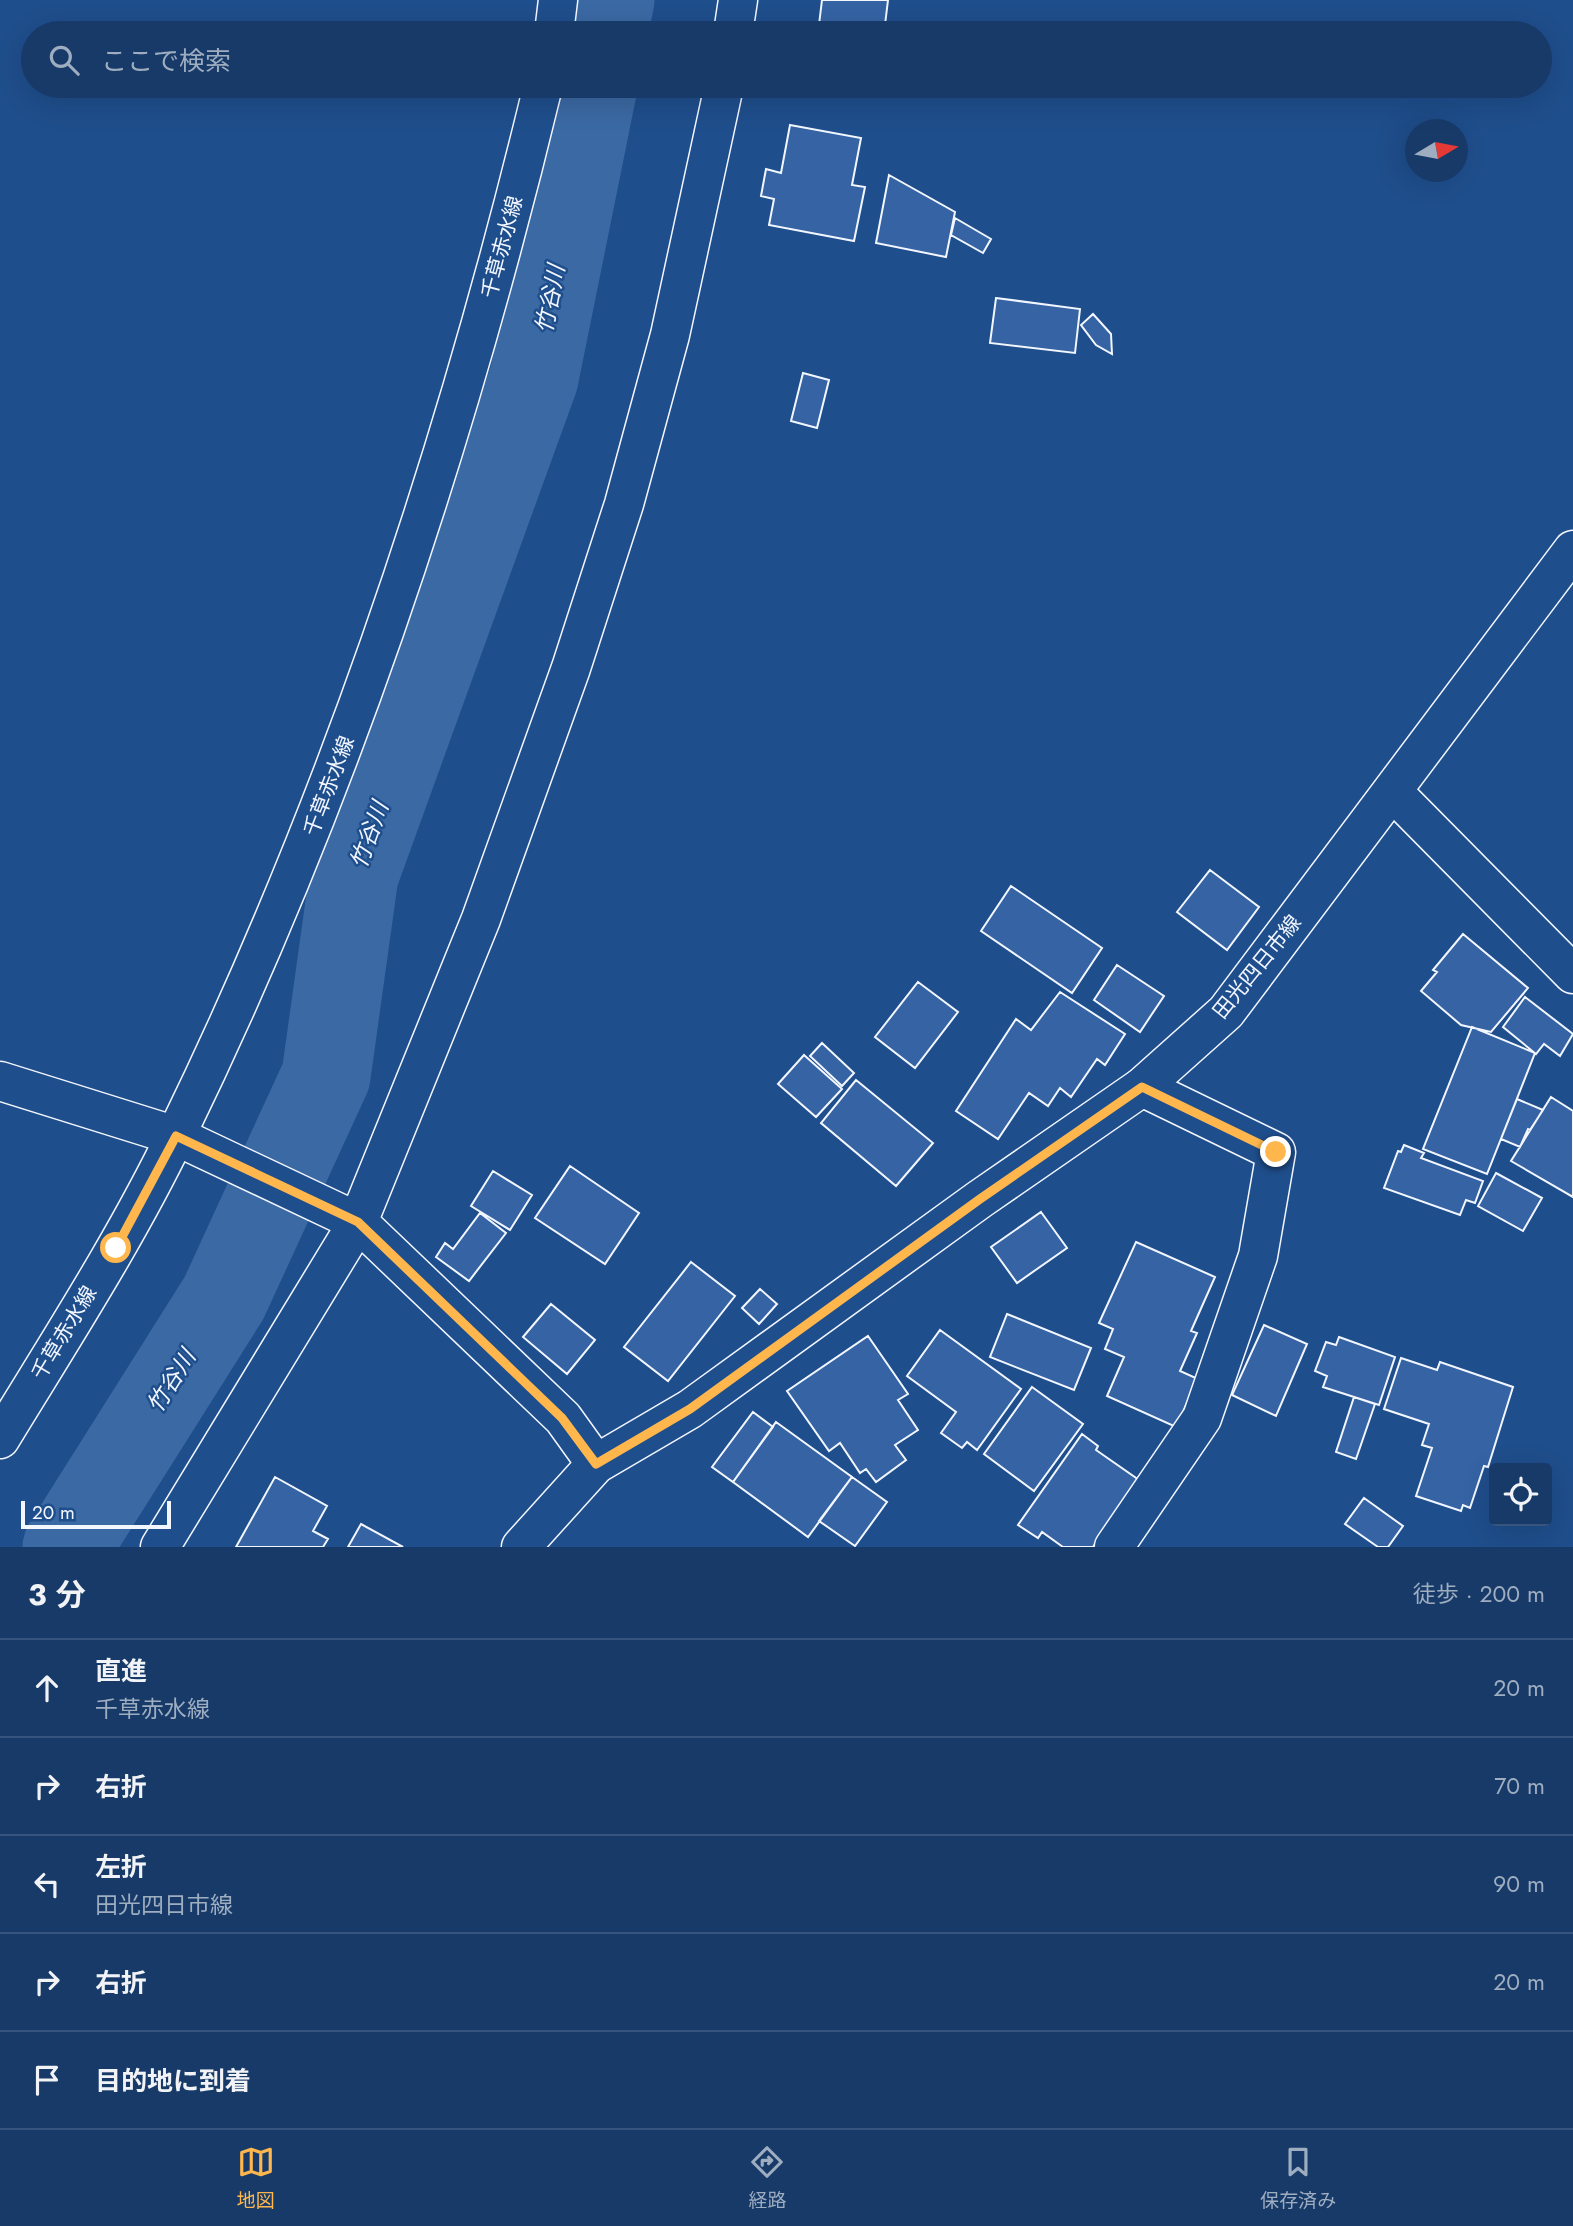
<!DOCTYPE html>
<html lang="ja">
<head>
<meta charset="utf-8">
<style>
	:root { --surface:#173a69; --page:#20416f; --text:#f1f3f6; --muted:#9eadc0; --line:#36547d; --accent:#ffb74d }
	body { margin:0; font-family:Jost,"Noto Sans JP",sans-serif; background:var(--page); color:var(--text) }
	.controls { position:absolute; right:21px; bottom:21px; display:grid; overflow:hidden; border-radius:7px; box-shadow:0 7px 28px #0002 }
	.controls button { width:63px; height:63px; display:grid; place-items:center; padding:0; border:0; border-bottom:2px solid var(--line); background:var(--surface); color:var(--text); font:35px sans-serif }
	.compass { position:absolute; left:1405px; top:119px; width:63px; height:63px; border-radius:50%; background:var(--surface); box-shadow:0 7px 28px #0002; rotate:80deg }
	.scale { position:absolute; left:21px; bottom:18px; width:150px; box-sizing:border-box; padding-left:7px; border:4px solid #f2f6ff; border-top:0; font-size:19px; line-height:24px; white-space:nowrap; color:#f2f6ff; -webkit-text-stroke:5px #1f4e8c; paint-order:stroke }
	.stop { position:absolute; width:21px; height:21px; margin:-16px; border:5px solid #ffb74d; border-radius:50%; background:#fff }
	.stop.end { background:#ffb74d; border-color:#fff; box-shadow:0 2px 7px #0008 }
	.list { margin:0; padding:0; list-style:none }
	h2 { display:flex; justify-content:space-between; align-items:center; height:91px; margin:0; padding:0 28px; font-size:30px }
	h2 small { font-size:23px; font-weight:400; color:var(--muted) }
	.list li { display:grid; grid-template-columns:46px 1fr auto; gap:21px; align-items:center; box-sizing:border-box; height:98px; padding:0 28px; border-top:2px solid var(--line) }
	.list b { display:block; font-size:26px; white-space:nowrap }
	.list p { margin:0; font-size:23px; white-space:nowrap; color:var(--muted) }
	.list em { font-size:23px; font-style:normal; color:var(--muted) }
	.icon { flex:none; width:38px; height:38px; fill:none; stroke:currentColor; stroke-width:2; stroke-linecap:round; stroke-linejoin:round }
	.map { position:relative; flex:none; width:1573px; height:1547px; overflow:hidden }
	.search { position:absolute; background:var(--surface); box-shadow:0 7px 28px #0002; left:21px; right:21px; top:21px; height:77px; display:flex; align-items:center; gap:18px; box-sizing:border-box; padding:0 24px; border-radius:38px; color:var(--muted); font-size:26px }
	.sheet { height:581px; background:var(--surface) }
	nav { display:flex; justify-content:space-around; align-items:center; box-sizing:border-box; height:98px; border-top:2px solid var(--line); background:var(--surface); font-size:19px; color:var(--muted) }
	nav a { display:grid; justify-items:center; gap:4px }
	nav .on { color:var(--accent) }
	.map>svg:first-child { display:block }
</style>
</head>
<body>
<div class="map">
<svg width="1573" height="1547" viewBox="0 0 1573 1547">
	<rect width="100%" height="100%" fill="#1f4e8c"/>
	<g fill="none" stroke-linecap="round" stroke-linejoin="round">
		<!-- river -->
		<path stroke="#3b69a3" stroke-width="89" d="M603,33L610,0
			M67,1547L224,1298L326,1076L354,875L534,378L593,86"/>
	</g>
	<!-- building -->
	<path fill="#3563a3" stroke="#f2f6ff" stroke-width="2" d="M822,0H888L884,33H818Z
		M790,125L861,138L852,185L865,187L854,241L769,225L774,199L761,196L766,169L781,173Z
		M889,175L955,212L946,257L876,243Z
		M955,218L991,239L983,253L951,235Z
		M996,298L1080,309L1075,353L990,343Z
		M1093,314L1111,334L1112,354L1096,345L1081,325Z
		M803,373L829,380L817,428L791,421Z
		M1210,870L1259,907L1227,950L1177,912Z
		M1011,886L1102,948L1072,993L981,931Z
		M1463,934L1528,988L1491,1032L1461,1025L1421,991L1437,972L1433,970Z
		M1117,965L1164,996L1140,1032L1094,1000Z
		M918,982L958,1012L915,1068L875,1037Z
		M1060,992L1125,1034L1105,1065L1097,1059L1071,1097L1060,1088L1048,1106L1029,1093L998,1139L956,1111L1016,1019L1031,1030Z
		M1525,997L1573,1034L1560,1056L1544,1044L1536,1054L1503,1027Z
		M1472,1027L1535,1053L1487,1174L1423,1149Z
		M822,1043L854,1073L842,1086L810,1056Z
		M804,1055L842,1089L816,1117L778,1084Z
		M856,1080L933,1143L896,1186L821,1123Z
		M1551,1097L1573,1111V1197L1511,1161Z
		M1517,1099L1543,1110L1530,1130L1528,1129L1520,1147L1501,1139Z
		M1404,1145L1424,1153L1421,1158L1483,1181L1475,1203L1466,1200L1460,1215L1384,1188L1398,1151L1401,1152Z
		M570,1166L639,1213L605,1264L535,1218Z
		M493,1171L532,1195L510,1230L471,1206Z
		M1496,1173L1542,1198L1523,1231L1478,1206Z
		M1041,1212L1067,1248L1017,1283L991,1247Z
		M480,1213L506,1233L469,1281L436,1257L445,1243L453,1249Z
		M1136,1242L1215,1277L1191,1331L1197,1333L1180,1371L1198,1379L1176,1427L1107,1396L1124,1357L1105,1349L1113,1329L1099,1323Z
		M691,1262L735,1296L668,1381L624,1347Z
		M760,1289L777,1304L759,1324L742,1308Z
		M551,1304L595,1340L567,1374L523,1337Z
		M1007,1314L1091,1348L1074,1390L990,1357Z
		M1264,1325L1307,1344L1276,1416L1232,1395Z
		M940,1330L1021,1389L977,1450L967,1442L962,1448L941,1433L956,1412L907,1376Z
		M868,1336L908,1394L898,1400L918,1430L895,1445L906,1460L876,1482L866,1469L860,1473L840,1443L829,1451L787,1391Z
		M1339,1337L1395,1357L1379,1405L1323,1387L1327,1376L1315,1371L1326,1342L1336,1345Z
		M1401,1358L1437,1370L1440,1362L1513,1387L1488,1467L1484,1466L1470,1508L1463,1505L1461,1511L1416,1496L1432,1448L1422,1445L1429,1424L1384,1409Z
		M1032,1387L1083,1424L1034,1491L984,1454Z
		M1354,1397L1375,1404L1356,1459L1336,1452Z
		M753,1412L773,1427L733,1482L712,1467Z
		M776,1422L852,1477L808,1537L733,1482Z
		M1082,1434L1098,1446L1096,1450L1139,1480L1093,1547H1063L1042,1532L1038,1538L1018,1525Z
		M275,1477L327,1506L313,1531L328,1539L323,1547H236Z
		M852,1477L887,1502L855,1546L819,1521Z
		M1364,1498L1403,1526L1388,1547H1378L1345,1524Z
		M361,1524L403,1547H348Z"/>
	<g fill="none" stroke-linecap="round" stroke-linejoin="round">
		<!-- minor casing -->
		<g stroke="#f2f6ff" stroke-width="41">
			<path id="minor" d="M733,33L738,0
				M1393,792L1573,974
				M0,1081L176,1136L358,1222L563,1418L596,1464
				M160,1547L358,1222L481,919L571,668L624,504L670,335L724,86
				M1114,1547L1202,1418L1258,1256L1276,1152L1142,1087"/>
		</g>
		<!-- secondary casing -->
		<g stroke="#f2f6ff" stroke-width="41">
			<path id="secondary" d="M554,33L558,0
				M0,1439C61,1339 126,1239 177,1133C340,799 456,447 543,86
				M521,1547L596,1464L690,1409L980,1199L1142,1087L1226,1012L1573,550"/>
		</g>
		<!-- minor -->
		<use href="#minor" stroke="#1f4e8c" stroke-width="38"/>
		<!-- secondary -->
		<use href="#secondary" stroke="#1f4e8c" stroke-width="38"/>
	</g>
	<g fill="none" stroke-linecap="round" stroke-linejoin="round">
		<!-- route -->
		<path stroke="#ffb74d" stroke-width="9" d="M116,1248L176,1136L358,1222L562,1418L596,1464L690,1409L980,1199L1142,1087L1276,1152"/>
	</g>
	<g text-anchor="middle" stroke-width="5" stroke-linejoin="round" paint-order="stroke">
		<!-- street labels -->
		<g font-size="21" fill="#f2f6ff" stroke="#1f4e8c">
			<text transform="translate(502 247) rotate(-75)" y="7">千草赤水線</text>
			<text transform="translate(329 786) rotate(-69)" y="7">千草赤水線</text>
			<text transform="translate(1257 967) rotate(-51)" y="7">田光四日市線</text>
			<text transform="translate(64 1333) rotate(-59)" y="7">千草赤水線</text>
		</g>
		<!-- water labels -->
		<g font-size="23" font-style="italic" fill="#f2f6ff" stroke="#1f4e8c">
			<text transform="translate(550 299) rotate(-79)" y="8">竹谷川</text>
			<text transform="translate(369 835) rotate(-70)" y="8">竹谷川</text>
			<text transform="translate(171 1381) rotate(-58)" y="8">竹谷川</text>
		</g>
	</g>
</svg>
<div class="controls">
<button><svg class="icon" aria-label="locate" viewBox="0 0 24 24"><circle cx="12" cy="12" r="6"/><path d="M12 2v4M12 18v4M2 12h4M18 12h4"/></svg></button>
</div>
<svg class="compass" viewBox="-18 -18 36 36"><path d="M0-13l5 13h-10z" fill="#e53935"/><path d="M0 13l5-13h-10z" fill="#9eadc0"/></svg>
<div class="scale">20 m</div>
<div class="stop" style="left:116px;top:1248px"></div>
<div class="stop end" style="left:1276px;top:1152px"></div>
<div class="search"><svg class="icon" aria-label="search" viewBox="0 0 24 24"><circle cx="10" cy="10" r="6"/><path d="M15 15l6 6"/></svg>ここで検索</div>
</div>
<section class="sheet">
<h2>3 分<small>徒歩 · 200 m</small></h2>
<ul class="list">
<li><svg class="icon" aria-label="ahead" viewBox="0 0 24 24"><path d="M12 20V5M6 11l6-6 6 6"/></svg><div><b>直進</b><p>千草赤水線</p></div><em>20 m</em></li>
<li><svg class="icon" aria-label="right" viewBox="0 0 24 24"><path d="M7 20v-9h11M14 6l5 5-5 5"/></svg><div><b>右折</b></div><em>70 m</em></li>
<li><svg class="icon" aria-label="left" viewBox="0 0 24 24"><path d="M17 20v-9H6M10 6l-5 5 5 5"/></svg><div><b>左折</b><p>田光四日市線</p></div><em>90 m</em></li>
<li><svg class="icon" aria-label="right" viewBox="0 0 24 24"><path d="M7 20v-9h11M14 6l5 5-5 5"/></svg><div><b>右折</b></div><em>20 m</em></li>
<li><svg class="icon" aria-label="arrive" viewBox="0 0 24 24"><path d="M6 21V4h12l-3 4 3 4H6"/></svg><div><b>目的地に到着</b></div></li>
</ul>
</section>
<nav>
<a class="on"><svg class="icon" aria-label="map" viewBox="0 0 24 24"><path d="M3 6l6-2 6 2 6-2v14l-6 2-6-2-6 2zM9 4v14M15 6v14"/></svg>地図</a>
<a><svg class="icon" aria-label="directions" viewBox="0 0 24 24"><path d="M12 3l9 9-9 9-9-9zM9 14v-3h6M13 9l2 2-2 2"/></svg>経路</a>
<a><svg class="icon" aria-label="saved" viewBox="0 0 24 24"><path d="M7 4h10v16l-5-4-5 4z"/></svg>保存済み</a>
</nav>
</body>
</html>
